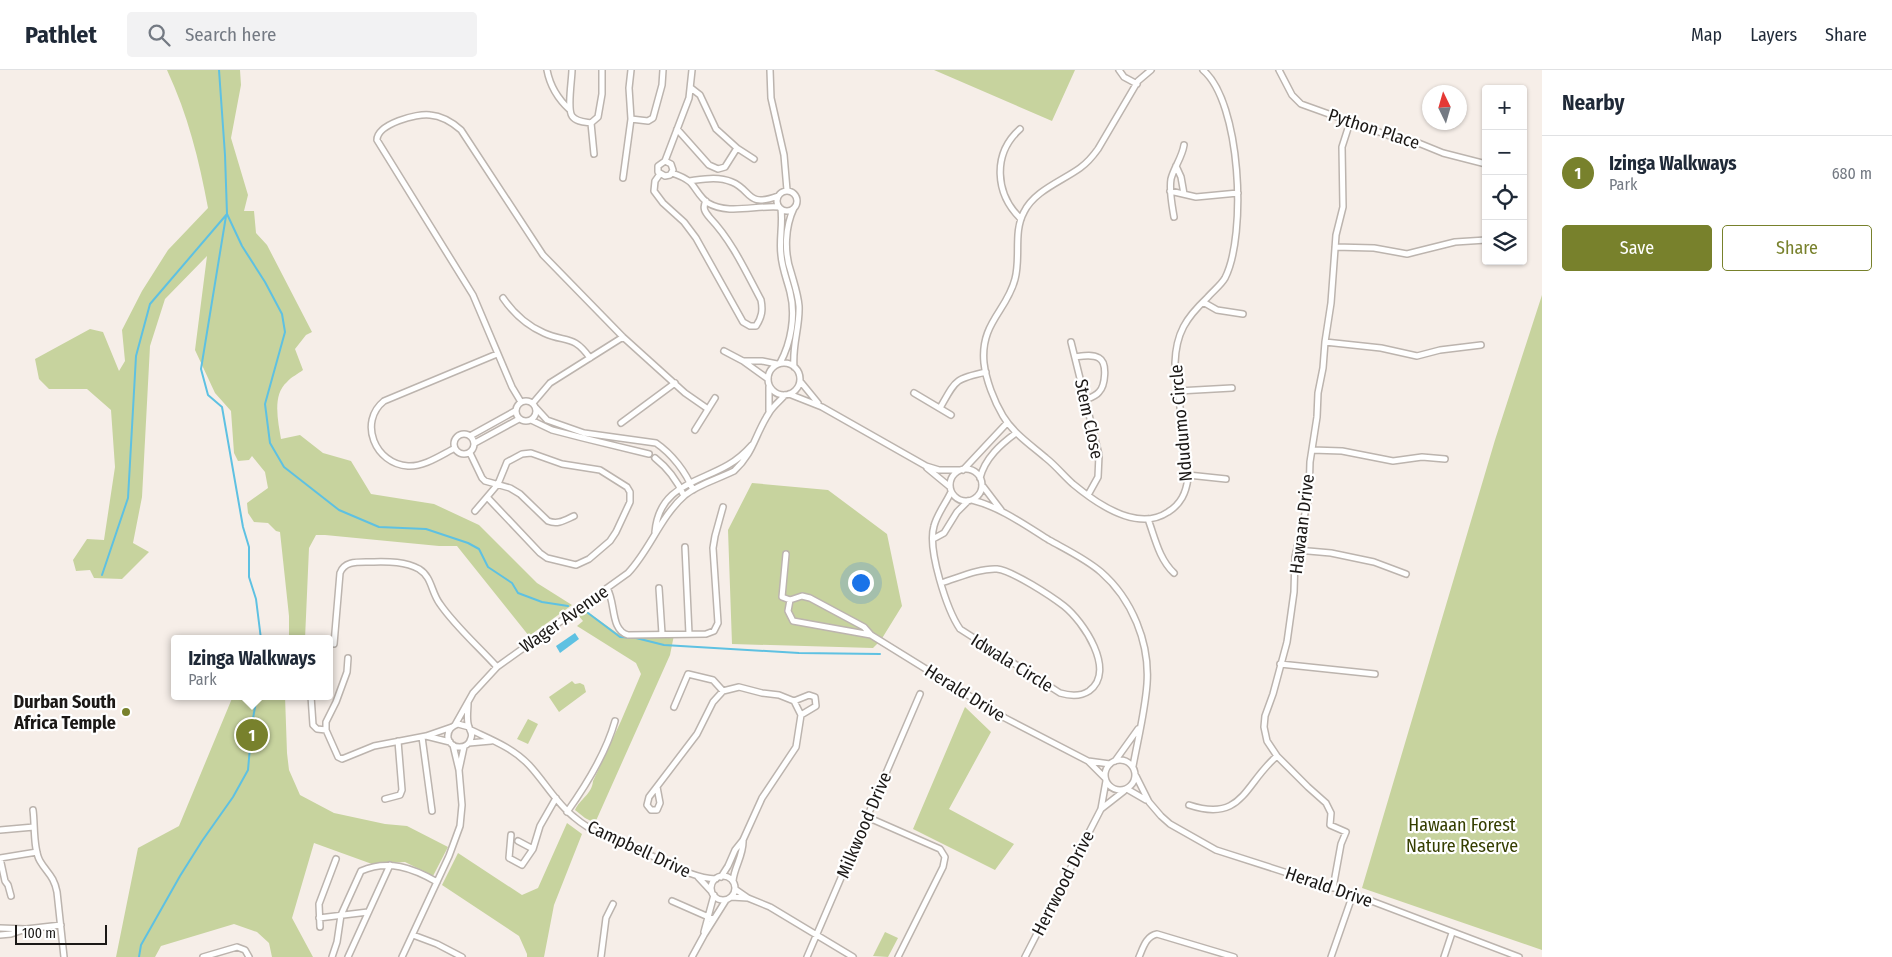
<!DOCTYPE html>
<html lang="en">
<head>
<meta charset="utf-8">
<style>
	:root { --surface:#fff; --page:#f2f2f3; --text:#1f2937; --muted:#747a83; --line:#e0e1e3; --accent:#78812c }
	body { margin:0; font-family:"Fira Sans Condensed",sans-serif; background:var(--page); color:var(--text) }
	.controls { position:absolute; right:15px; top:15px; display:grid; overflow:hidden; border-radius:5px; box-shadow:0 1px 4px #0004 }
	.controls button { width:45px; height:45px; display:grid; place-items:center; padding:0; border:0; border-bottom:1px solid var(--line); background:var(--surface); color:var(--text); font:25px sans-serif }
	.compass { position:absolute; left:1422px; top:15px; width:45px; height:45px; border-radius:50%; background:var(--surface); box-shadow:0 1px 4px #0004; rotate:355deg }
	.scale { position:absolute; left:15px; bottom:12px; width:92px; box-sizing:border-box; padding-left:5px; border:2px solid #1b1816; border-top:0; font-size:14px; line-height:18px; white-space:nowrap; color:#1b1816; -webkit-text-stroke:4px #fff; paint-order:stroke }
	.you { position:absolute; left:860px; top:512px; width:18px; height:18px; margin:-12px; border:4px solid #fff; border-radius:50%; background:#1a73e8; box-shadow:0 0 0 8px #1a73e833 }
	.badge { display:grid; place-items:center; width:32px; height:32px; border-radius:50%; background:var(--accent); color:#fff; font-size:16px; font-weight:700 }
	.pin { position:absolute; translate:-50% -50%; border:2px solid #fff; box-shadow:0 1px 5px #0006 }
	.popup { position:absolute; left:171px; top:565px; width:162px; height:65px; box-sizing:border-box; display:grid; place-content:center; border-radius:5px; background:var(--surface); filter:drop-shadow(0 1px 4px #0005); font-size:16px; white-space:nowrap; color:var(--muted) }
	.popup b { font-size:19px; color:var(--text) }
	.popup::after { content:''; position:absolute; left:50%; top:100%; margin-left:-10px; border:10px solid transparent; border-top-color:var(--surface) }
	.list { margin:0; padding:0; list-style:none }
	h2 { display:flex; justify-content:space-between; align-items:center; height:65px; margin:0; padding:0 20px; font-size:21px }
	h2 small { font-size:16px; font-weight:400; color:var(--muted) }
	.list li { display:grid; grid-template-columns:32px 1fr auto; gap:15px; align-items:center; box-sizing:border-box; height:75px; padding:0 20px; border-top:1px solid var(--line) }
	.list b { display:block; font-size:19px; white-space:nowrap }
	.list p { margin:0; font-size:16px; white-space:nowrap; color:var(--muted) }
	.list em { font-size:16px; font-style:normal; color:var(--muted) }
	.actions { display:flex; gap:10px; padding:15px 20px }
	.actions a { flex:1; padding:11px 0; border:1px solid var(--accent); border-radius:5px; text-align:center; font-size:18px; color:var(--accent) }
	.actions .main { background:var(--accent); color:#fff }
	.icon { flex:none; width:28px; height:28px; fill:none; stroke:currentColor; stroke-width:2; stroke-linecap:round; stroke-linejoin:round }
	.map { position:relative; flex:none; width:1542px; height:887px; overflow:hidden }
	header { display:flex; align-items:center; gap:30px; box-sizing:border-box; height:70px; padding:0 25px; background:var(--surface); border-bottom:1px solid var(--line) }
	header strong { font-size:24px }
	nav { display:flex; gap:28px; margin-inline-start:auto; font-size:18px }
	.search { width:350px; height:45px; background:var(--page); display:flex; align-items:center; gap:12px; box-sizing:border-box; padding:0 18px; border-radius:5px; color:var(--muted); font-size:19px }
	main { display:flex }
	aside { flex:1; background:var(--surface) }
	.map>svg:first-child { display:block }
</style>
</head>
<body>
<header>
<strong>Pathlet</strong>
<div class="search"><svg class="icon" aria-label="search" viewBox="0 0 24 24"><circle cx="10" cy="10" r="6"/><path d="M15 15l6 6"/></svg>Search here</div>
<nav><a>Map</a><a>Layers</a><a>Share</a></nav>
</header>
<main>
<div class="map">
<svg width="1542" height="887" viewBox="0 0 1542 887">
	<rect width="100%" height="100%" fill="#f6eee8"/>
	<!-- green -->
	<path fill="#c7d39e" d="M167,0H240L241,15L231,68L248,125L244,141H254L256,163L267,175L312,262L306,265L295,279L303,300C298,304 291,307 287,312C272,325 278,351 281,369L300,365L323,383L351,391L371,424L434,434L479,455L537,513L572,535L529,566L457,476H439L325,465H316L309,478L305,569H289V546L280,462L276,461L268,453L254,452L248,443L247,433L268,418L265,402L252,386L249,390L238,391L234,383L231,341L215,323L195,280L207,186L165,229L150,276L142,427L133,473L149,482L122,509L94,508L90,500L76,501L73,490L87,469L104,470L115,397L111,340L87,319H49L39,309L35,289L90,259L103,262L119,301L125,291L122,260L142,221L168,180L208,138C199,90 188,45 167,0Z
		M934,0H1075L1052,51Z
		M1542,225V880L1362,818L1495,370Z
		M752,413L828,420L887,464L902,536L881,570L873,578L732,574L728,460Z
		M585,540L617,563L625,565H674L670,585L595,753L585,748L575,740C580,729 592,724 593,711L621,651L641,604L636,593L577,556L583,551L578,545Z
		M572,611L575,614L580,613L584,615L586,622L559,642L549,627Z
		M233,626H285L287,683L289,700L300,725L334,743L385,754L407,756L448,777L433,806L405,792L372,794L314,773L292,848L313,887H272L269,873L257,862L234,854L161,876L155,887H116L138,778L179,756Z
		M965,637L991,662L949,739L1014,774L995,800L913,759Z
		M528,649L538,654L528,674L517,669Z
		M567,753L582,764L554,835L544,887H527V884L519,866L442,815L458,783L522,825L538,818Z
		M885,862L898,868L888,887L873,886Z"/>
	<!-- water -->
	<path fill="#5ec1e2" d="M575,563L579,569L560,583L556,576Z"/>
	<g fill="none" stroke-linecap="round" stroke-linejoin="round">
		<!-- stream -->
		<path stroke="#5ec1e2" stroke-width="2" d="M227,144L242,176L265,212L282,244L285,262L265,334L270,373L284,397L339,440L379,457L426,459L468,473L479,479L488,497L512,513L518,523L542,532L568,536
			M226,146L201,299L208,325L222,337L243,457L249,477V507L256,529L261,569
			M102,505L128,428L136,286L150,234L227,144L225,85L219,0
			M588,543L620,567L636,568L664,575L799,583L880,584
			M139,887L141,875L180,806L202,771L233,727L248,700L252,654L257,626"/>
		<!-- minor casing -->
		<g stroke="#bcb4ae" stroke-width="8">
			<path id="minor" d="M547,0C550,16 558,29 570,40
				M572,0C572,9 567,39 572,46C576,52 585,52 591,53L598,47L602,24V0
				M770,0L771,28L784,85L787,120
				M1119,0L1124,7L1137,14
				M1151,0L1138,11L1098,79C1093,86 1087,93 1080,98C1062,111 1034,121 1024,142C1013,162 1021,187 1015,209C1007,241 980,253 984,293C986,310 994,331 1003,346C1014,364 1031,375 1046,388C1056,396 1064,406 1073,414C1097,434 1138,462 1168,442C1181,434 1186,423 1188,408L1175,293C1176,263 1186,248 1207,228C1213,221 1221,215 1225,208C1247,165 1241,32 1203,0
				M1279,0L1292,25L1301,34L1390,66L1416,72L1443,83L1486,94
				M631,49L648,51L653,48L662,15L663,0
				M591,53L594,84
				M677,59L709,95L718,99L725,97L737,78L716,59L700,25L691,18
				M1020,59C992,84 995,124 1021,149
				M737,78L754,89
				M665,91L671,94L673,100L670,105L665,106L658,102V96L665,91L689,28L692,0
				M1176,96L1181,107L1184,124
				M672,103C678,105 685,108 690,112C696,118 700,128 708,133C728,145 756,135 779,137
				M660,104L655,111L654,121L663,133L684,152L696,168L743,252L750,256H756C762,247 763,240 761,230C746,202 732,171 710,148C705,142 702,138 706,131
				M623,108L631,49L629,18L631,0
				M689,111C704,109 718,106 732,112C752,120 746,138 778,126
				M777 131a10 10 0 1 1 20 0a10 10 0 1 1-20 0Z
				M1170,121L1196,127L1238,123
				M1174,147C1172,135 1169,121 1171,109C1174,97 1182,88 1184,75
				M1335,177L1374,178L1407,184L1455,172L1486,170
				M503,228C514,244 526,255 544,263C566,273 573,264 590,288
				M1203,232L1217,240L1243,244
				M1071,272L1099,385L1098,407L1088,425
				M1325,272L1381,278L1417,286L1440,280L1481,275
				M724,281L743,291L768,309
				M1075,287C1083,286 1092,284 1099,288C1108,293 1105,316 1099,322C1096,326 1090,328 1085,330
				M744,291H762L777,294
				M780,293C791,273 796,245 790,222C787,210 782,198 781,185C779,170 783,154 781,139
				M768 309a16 16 0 1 1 32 0a16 16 0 1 1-32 0Z
				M794,297C792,275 800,257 799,236C798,224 794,213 791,202C784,182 785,157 794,138
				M800,311L818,333
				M769,317V341
				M1178,321L1232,318
				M914,323L951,345
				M789,324L822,337L926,396L939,400H960
				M516 341a10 10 0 1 1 20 0a10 10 0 1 1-20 0Z
				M521,332L512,317L473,225L377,70C377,54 417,43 430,45C442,46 452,52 461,60L543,185L623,267L685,323L708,339
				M533,333L550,313L623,267
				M536,338L547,350L584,363L656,373C672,384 686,402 693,420
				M940,338C956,310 954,309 986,302
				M531,350L552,360L583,368L649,384
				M621,353L675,313
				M695,360L715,328
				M454 374a10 10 0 1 1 20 0a10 10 0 1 1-20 0Z
				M470,366L515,341
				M475,373L519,349
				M455,378C441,385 424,397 408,396C375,394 358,352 384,331L497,284
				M1312,380L1342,381L1393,391L1422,387L1445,389
				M470,383L482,408L485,411L510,418L520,424L548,451C558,455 565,450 574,446
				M655,388C669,399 677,410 684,426
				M927,398L950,417
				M950 415a16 16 0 1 1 32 0a16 16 0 1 1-32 0Z
				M963,400L1007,353
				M1188,405L1226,409
				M980,408C985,388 1001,374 1016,363
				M982,415L1001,440
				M972,430C1000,437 1025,455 1049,470C1067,480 1086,489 1101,502C1132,529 1150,573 1147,614C1145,641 1138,669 1133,696
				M475,441L498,414L507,392L522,384L531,383L562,394L600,400L627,417L630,422V432L616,462L610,471L589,489L576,495L547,488L540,483L487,427
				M1148,449C1155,468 1159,489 1174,503
				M655,462C659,416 697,413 728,395C737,390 745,383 752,375
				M933,469L944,463L957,442L968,431
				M685,477L689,564
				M1297,480L1331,483L1374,492L1406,504
				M786,484L782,527L790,530
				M941,513C958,508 979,498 997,499C1013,501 1051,526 1064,536C1083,551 1117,601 1089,621C1080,627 1070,626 1060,623L960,559C947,540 927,479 934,456C937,444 946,433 951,422
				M607,518C616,533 610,560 628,565L706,564L714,561L718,553L713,478L715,466L723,437
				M659,518L662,564
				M871,565L793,551L788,541L790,530L802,526L810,528L864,557L871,565L1005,648L1088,691L1105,708
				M334,574L340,503C344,492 355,492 366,492C383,492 403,490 419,499C432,507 431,522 440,534C455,556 479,577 497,597
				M348,588L347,602L336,632L326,652V660L338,687L342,689L374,676L426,666L452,657
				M1280,594L1375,604
				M311,626L313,655L317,659L326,660
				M794,631L809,625L815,627L816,636L801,645
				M468,633C468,641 466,650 469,657C470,662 473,663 471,668C468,680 451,680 448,668C447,660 452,656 458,654L469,657
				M674,637L688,604L713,610L723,621
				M455,655L473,623L497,597L628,503C650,480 660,447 685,425C699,414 718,409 734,401C754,383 755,364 769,343C773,336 780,331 785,325
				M471,660C492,670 513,678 529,695C545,712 556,733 574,747C596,766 625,775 652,786C672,795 693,808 716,809
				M426,666L450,672
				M422,667L432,741
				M469,673L491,671
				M1105 705a15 15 0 1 1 30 0a15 15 0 1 1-30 0Z
				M1088,691L1110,694
				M1115,691L1138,659
				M459,700L464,677
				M1136,706L1149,732L1161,746L1170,754L1216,780L1353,824L1519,887
				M657,717L660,733L657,740H651L647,735L649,727L697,664L713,632L723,621L739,617L762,623L779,625L794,631L801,645L796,677L762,728L743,770L735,780L728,796L721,807
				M1127,719L1146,730
				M385,729L400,725L402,720L398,671
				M1189,735C1243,753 1244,714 1277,686
				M1101,739L1124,721
				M33,740C35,754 33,779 40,791C47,803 54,806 57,822L64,887
				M567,742C587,714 606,683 615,651
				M867,747L940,779L945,787L943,797L898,887
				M0,760L34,757
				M511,765L509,788L522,795L533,779L540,756L556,728
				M518,771L533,779
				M0,788L5,811L8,815L11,826
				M0,788L37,782
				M711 818a12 12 0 1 1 24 0a12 12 0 1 1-24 0Z
				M698,807L711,821
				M733,811C734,797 744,785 743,770
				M1333,818L1341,774L1346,762L1330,755L1331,743L1326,733L1308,717L1277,686L1267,671L1264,657L1265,646L1273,624L1287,572L1294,522L1295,487L1309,426L1310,392L1317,347L1318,323L1323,298L1325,272L1331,233L1336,165L1343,137L1342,77L1350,52
				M735,819L748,828L770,837L853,887
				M731,827L748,828
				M672,831L713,849
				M319,848L368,842
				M320,857L319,834L336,789
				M0,858L26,859L61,855
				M704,862L714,825
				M0,865L11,864L23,860
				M413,865L437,874L462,887
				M203,887L237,877L245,880L249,887
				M332,887L337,872L341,845L361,801C388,789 413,798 437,812
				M348,887L390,795
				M402,887L449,786L460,756L462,735L459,700L453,675
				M601,887L606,848L613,834
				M692,887L704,865L726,830
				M807,887L920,624
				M1025,887L1101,739L1106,711
				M1139,887C1143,878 1146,866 1157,864L1234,887
				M1331,887L1353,824
				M1444,887L1452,863"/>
		</g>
		<!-- minor -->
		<use href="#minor" stroke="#fff" stroke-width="5"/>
	</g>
	<!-- markers -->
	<circle fill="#78812c" stroke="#fff" stroke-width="2" cx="126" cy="642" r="5"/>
	<g text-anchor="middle" stroke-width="4.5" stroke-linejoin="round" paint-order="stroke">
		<!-- street labels -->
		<g font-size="18" fill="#1b1816" stroke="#fff">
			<text transform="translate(1374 59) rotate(18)" y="6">Python Place</text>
			<text transform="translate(1089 349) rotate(78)" y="6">Stem Close</text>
			<text transform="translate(1181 353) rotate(-95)" y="6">Ndudumo Circle</text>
			<text transform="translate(1302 454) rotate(-83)" y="6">Hawaan Drive</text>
			<text transform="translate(564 549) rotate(-35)" y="6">Wager Avenue</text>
			<text transform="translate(1012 593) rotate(32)" y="6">Idwala Circle</text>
			<text transform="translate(965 623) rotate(32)" y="6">Herald Drive</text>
			<text transform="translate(864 755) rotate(-67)" y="6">Milkwood Drive</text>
			<text transform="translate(639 779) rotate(25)" y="6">Campbell Drive</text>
			<text transform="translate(1063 813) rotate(-63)" y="6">Herrwood Drive</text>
			<text transform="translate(1329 817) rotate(19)" y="6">Herald Drive</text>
		</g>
		<!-- poi labels -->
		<g font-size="18" font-weight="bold" fill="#1b1816" stroke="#fff" text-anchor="end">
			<text x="116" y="638">Durban South<tspan x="116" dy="21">Africa Temple</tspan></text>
		</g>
		<!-- park labels -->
		<g font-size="18" fill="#353e00" stroke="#fff">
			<text x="1462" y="761">Hawaan Forest<tspan x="1462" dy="21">Nature Reserve</tspan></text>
		</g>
	</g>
</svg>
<div class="controls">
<button>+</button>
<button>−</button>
<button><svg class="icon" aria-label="locate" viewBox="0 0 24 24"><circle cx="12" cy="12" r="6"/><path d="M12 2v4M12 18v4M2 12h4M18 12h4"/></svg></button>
<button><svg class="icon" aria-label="layers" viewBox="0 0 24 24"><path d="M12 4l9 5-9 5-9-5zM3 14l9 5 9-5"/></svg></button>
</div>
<svg class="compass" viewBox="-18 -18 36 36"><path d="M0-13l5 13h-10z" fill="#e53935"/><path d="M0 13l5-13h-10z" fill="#747a83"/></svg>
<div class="scale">100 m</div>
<div class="you"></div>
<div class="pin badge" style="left:252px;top:665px">1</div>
<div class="popup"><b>Izinga Walkways</b>Park</div>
</div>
<aside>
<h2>Nearby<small></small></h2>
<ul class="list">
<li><span class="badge">1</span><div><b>Izinga Walkways</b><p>Park</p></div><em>680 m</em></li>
</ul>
<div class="actions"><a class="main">Save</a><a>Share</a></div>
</aside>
</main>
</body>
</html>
